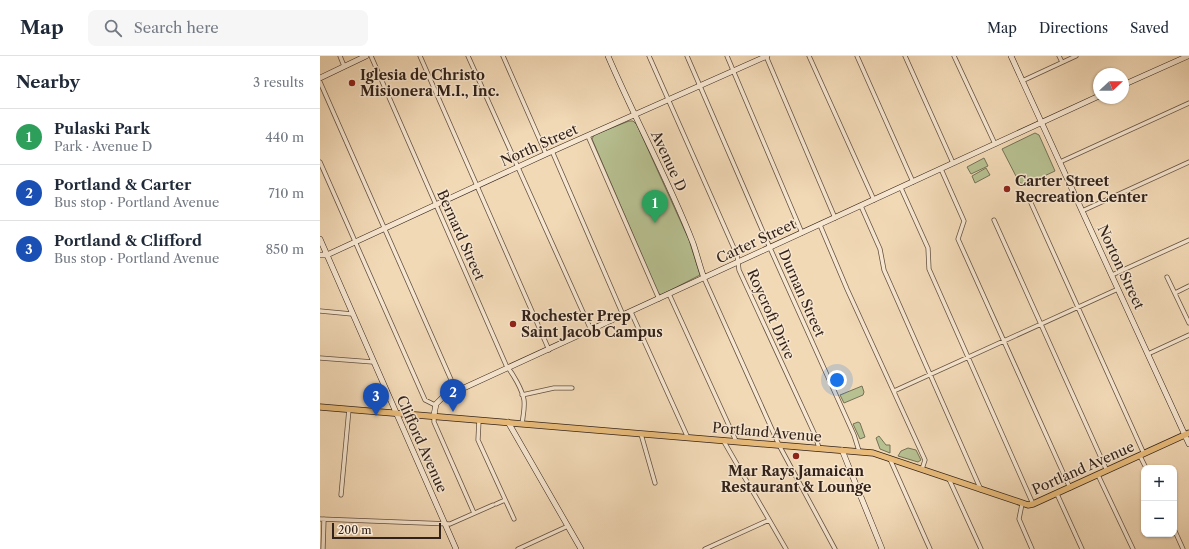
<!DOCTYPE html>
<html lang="en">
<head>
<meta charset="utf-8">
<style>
	:root { --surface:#fff; --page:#f6f6f7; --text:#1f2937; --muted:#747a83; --line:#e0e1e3; --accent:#8f2418 }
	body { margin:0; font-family:"Libre Caslon Text",serif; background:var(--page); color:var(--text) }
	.controls { position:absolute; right:12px; bottom:12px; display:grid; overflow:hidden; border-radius:8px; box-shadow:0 1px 3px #0004 }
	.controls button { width:36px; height:36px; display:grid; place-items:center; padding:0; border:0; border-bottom:1px solid var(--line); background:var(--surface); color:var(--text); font:20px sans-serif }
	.compass { position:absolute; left:773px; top:12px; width:36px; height:36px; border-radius:50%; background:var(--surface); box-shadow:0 1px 3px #0004; rotate:68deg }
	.scale { position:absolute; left:12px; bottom:10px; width:109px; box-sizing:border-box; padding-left:4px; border:2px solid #322219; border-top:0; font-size:11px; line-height:14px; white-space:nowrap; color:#322219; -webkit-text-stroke:3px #f7e6d0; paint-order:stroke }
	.you { position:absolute; left:517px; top:324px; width:14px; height:14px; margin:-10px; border:3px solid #fff; border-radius:50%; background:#1a73e8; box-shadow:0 0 0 6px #1a73e833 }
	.badge { display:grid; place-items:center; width:26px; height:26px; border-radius:50%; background:var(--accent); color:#fff; font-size:13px; font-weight:700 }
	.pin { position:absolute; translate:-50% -33px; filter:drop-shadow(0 1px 2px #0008) }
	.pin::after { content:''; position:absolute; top:21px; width:14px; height:12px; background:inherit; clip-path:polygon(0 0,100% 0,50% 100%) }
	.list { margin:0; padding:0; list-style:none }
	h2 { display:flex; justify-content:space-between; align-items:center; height:52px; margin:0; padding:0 16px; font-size:17px }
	h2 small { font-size:13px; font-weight:400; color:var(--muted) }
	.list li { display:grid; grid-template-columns:26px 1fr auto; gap:12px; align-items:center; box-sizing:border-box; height:56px; padding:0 16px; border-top:1px solid var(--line) }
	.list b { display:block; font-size:15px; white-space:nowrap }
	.list p { margin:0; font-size:13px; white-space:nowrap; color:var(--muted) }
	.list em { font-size:13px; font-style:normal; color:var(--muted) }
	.icon { flex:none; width:22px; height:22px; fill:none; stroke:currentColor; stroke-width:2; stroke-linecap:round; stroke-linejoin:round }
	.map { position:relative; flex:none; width:869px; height:493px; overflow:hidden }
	header { display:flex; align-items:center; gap:24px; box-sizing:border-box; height:56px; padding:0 20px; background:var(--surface); border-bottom:1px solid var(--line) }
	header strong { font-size:19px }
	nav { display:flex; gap:22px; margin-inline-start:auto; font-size:14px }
	.search { width:280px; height:36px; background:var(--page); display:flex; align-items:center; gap:10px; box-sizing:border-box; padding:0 14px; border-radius:8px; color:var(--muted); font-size:15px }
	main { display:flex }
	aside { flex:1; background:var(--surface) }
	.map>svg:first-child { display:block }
</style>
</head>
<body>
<header>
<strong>Map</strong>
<div class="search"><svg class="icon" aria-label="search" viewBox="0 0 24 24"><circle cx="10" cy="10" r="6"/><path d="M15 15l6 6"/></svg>Search here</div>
<nav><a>Map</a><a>Directions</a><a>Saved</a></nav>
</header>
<main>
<aside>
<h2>Nearby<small>3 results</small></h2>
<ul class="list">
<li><span class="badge" style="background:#2e9e5b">1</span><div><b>Pulaski Park</b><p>Park · Avenue D</p></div><em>440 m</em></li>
<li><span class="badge" style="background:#1a4fb4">2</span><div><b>Portland &amp; Carter</b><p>Bus stop · Portland Avenue</p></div><em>710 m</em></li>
<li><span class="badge" style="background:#1a4fb4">3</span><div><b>Portland &amp; Clifford</b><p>Bus stop · Portland Avenue</p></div><em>850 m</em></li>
</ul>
</aside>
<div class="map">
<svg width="869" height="493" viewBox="0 0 869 493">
	<rect width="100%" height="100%" fill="#f2d9b6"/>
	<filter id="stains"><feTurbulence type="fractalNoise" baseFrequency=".005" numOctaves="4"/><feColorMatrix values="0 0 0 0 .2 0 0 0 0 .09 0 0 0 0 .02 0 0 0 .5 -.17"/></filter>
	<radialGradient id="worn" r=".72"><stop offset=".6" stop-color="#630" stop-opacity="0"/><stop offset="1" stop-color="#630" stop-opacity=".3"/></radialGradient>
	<!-- green -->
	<path fill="#b7c091" stroke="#747155" d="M309,65H313L317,69L369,184L380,219L341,239L338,237L272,83L274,79Z
		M715,77L719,79L735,115L705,129L699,126L682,93Z
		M664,102L668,110L651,118L647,111Z
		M666,112L670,119L655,127L652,120Z
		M542,330L544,336L543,339L524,347L520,339Z
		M538,366L540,367L545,381L540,383L533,368Z
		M559,380L566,389H570V397L560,393L556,382Z
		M588,392L596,394L601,404L598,406L578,400L581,395Z"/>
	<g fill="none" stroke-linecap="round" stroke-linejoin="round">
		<!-- street casing -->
		<g stroke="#625040" stroke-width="5">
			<path id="street" d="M20,0L24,10
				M51,0L186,309C193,318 202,333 204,344C205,352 203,360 202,368
				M100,0L229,294
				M148,0L271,274
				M183,0L226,98
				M329,0L417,199L419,214L495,379L499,392
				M367,0L450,192L534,379L539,395
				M407,0L482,177
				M446,0L515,162
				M489,0L554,144
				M537,0L593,126
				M585,0L633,107
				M634,0L675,88
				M739,0L742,6
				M702,25L756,0
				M0,26L136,335
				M268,80L339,243
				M232,95L303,259
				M0,106L105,344L115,349
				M740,106L869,47
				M621,113L644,165L638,183L750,432
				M581,132L608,192L609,213L713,448
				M711,147L824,398
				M541,150L560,193L564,214L661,434
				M762,155L869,106
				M674,164L787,415
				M500,169L527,233L605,404L602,413
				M792,219L869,184
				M847,221L869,267
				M384,222L459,389L515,493
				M855,237L869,230
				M349,238L416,385
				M0,255L32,258
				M311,256L368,382
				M828,298L869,279
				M0,302L53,306
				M574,335L798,233
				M202,339L234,332H252
				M114,359V366L154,457
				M159,364L158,384L194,463
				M321,378L335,427
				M403,384L466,493
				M820,400L826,412
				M570,403L610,493
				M778,419L813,493
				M629,423L661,493
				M737,438L762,493
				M21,439L29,353
				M176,448L185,444
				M702,448L699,463L712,493
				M0,463L130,468L173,449
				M854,473L863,493
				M3,493L4,463
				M198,493L248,470
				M385,493L449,464"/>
		</g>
		<!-- secondary casing -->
		<g stroke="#322219" stroke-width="6">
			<path id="secondary" d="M288,0C315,63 348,123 373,187C377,199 380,211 384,222
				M691,0L869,388
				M0,22L46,0
				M803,29L868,0
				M0,183L136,493
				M0,199H7L226,98L447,0
				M114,359L116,348L122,342L779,40
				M188,366L261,493
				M522,394L562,493"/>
		</g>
		<!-- primary casing -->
		<g stroke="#322219" stroke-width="7">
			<path id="primary" d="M0,351L553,397L708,449L713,448L869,377"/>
		</g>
		<!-- street -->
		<use href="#street" stroke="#f7e6d0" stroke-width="3.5"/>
		<!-- secondary -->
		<use href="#secondary" stroke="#f7e6d0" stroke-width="5"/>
		<!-- primary -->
		<use href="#primary" stroke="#e9bc7b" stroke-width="5.5"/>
	</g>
	<!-- markers -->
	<g fill="#8f2418" stroke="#f7e6d0" stroke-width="1.5">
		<circle cx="32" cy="27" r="4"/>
		<circle cx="687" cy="133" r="4"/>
		<circle cx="193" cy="268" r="4"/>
		<circle cx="476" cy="400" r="4"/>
	</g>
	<g text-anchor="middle" stroke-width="3" stroke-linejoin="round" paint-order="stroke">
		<!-- poi labels -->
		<g font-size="14" font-weight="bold" fill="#322219" stroke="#f7e6d0" text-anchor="start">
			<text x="40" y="24">Iglesia de Christo<tspan x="40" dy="16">Misionera M.I., Inc.</tspan></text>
			<text x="695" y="130">Carter Street<tspan x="695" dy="16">Recreation Center</tspan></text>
			<text x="201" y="265">Rochester Prep<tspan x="201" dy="16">Saint Jacob Campus</tspan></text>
			<text x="476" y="420" text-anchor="middle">Mar Rays Jamaican<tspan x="476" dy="16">Restaurant &amp; Lounge</tspan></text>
		</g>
		<!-- street labels -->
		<g font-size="14" fill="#322219" stroke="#f7e6d0">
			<text transform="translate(219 89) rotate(-24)" y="5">North Street</text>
			<text transform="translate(349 105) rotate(65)" y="5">Avenue D</text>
			<text transform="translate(141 179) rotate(66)" y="5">Bernard Street</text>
			<text transform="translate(436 185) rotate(-25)" y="5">Carter Street</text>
			<text transform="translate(801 211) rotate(65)" y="5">Norton Street</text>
			<text transform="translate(482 237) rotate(66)" y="5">Durnan Street</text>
			<text transform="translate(451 258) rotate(66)" y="5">Roycroft Drive</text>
			<text transform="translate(447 376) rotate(5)" y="5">Portland Avenue</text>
			<text transform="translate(102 388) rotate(66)" y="5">Clifford Avenue</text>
			<text transform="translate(763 412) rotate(-24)" y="5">Portland Avenue</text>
		</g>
	</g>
	<rect width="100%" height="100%" filter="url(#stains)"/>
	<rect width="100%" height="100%" fill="url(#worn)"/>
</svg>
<div class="controls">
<button>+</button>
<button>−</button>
</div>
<svg class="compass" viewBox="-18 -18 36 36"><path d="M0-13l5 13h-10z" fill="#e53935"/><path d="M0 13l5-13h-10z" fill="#747a83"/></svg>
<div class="scale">200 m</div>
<div class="you"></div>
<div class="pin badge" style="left:335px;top:167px;background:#2e9e5b">1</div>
<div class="pin badge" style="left:133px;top:356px;background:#1a4fb4">2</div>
<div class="pin badge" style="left:56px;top:360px;background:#1a4fb4">3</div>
</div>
</main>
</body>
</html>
